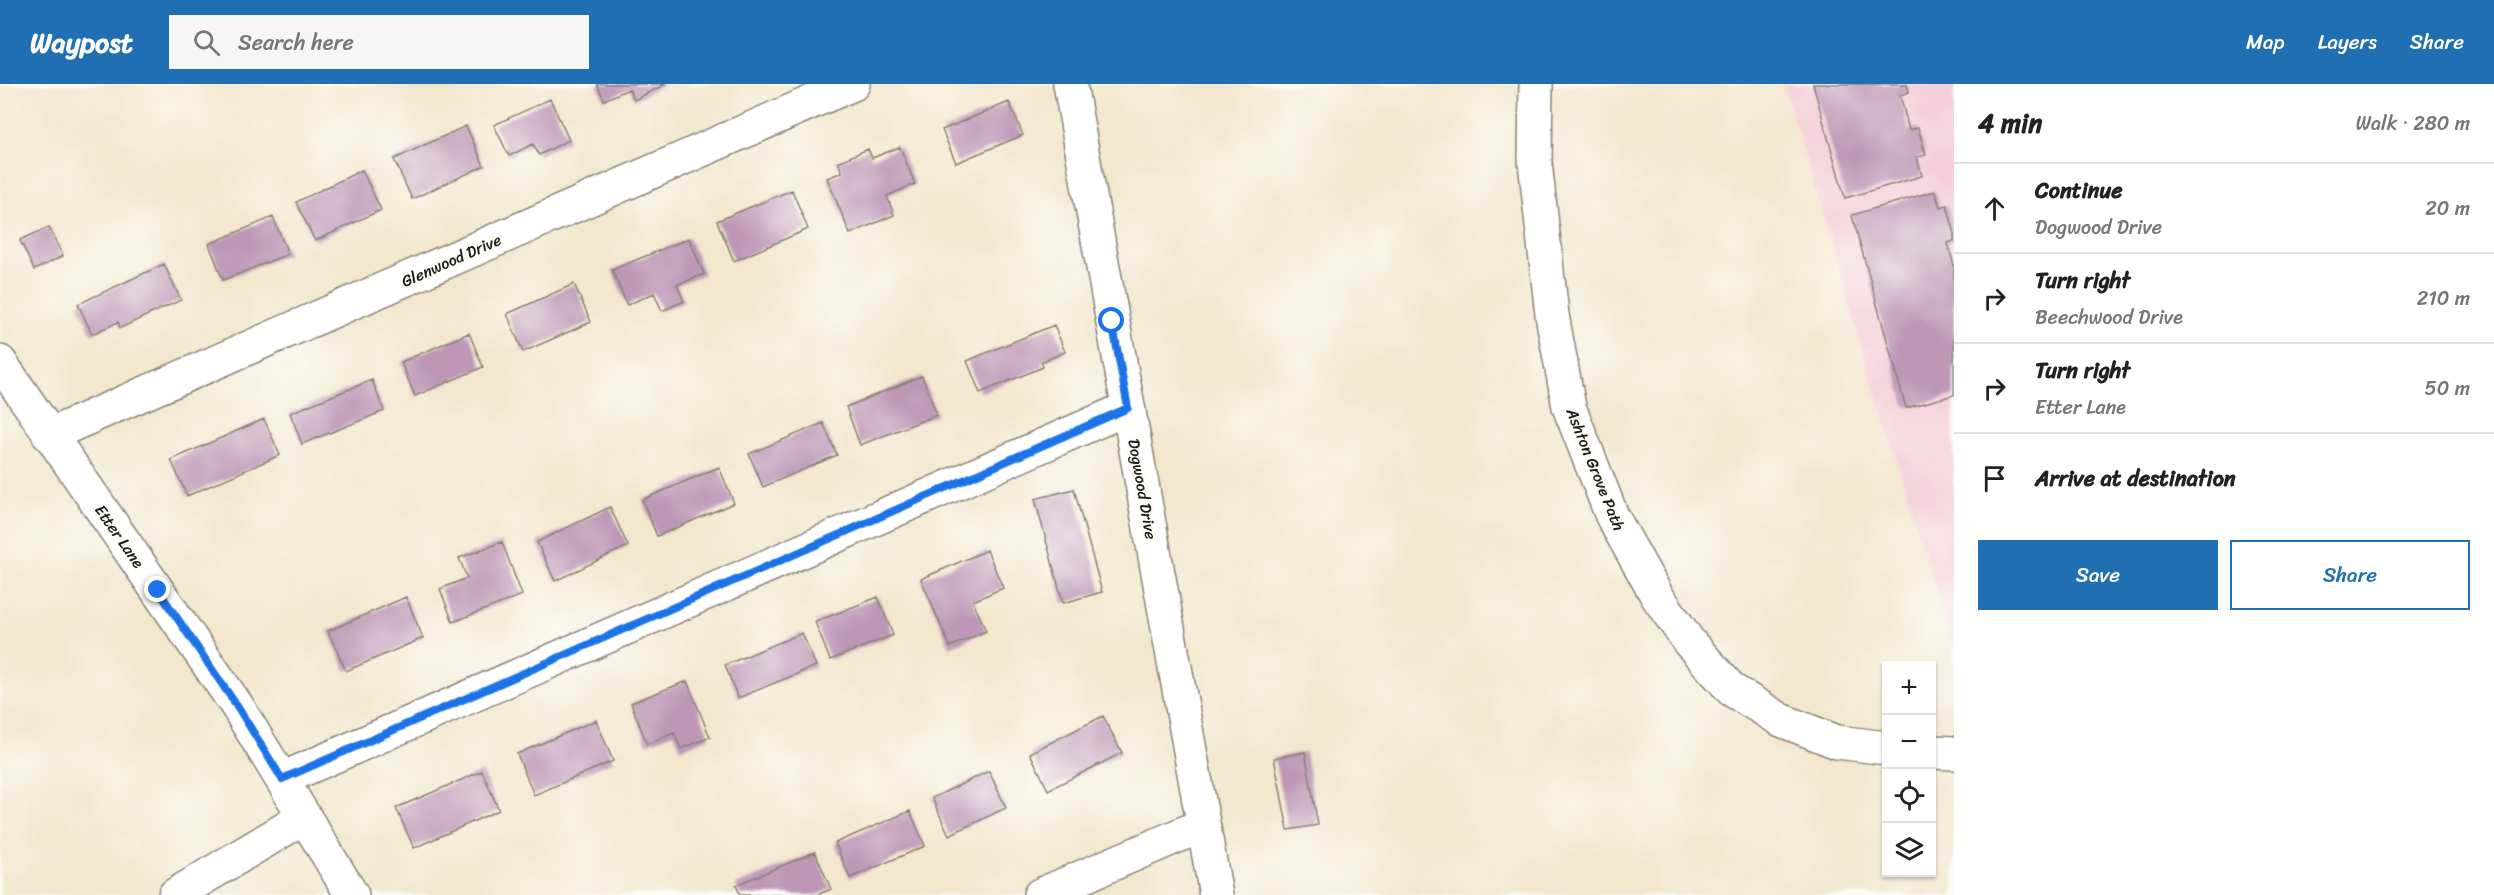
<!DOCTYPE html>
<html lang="en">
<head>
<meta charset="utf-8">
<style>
	:root { --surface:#fff; --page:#f6f6f6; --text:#222; --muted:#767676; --line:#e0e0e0; --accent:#1f6fb2 }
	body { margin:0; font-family:Sriracha,sans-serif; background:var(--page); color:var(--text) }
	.controls { position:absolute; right:18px; bottom:18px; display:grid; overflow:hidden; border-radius:0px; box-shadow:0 2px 4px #0004 }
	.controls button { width:54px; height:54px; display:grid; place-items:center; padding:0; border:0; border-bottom:2px solid var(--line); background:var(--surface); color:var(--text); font:30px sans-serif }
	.stop { position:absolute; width:18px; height:18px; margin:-14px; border:4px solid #1a73e8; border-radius:50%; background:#fff }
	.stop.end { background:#1a73e8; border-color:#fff; box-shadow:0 2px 6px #0008 }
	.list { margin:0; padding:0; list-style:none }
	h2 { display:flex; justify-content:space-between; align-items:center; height:78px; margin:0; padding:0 24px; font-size:26px }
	h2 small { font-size:20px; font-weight:400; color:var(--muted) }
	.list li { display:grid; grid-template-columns:39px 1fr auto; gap:18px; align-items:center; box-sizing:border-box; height:90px; padding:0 24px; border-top:2px solid var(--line) }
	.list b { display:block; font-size:22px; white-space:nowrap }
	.list p { margin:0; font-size:20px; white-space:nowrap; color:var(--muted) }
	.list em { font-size:20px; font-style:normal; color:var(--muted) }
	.actions { display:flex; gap:12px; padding:18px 24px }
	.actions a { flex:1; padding:14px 0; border:2px solid var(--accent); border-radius:0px; text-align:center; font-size:21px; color:var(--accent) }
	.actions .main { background:var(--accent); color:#fff }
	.icon { flex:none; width:33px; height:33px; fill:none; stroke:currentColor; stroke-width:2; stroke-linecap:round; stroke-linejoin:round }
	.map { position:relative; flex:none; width:1954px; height:811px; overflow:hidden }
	header { display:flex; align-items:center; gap:36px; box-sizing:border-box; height:84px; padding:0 30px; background:var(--accent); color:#fff }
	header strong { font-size:28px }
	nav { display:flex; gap:33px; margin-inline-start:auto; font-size:21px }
	.search { width:420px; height:54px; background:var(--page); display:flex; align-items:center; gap:15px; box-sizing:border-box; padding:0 21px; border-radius:0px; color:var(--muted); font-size:22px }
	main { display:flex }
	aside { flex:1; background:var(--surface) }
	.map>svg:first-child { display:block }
</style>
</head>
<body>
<header>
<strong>Waypost</strong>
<div class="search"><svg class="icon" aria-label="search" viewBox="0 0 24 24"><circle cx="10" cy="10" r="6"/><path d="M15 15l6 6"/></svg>Search here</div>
<nav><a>Map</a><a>Layers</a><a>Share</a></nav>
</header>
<main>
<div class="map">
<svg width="1954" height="811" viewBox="0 0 1954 811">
	<rect width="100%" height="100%" fill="#fdfcf7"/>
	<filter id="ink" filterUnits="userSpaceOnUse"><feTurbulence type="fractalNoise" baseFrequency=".0167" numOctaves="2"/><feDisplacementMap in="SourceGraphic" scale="12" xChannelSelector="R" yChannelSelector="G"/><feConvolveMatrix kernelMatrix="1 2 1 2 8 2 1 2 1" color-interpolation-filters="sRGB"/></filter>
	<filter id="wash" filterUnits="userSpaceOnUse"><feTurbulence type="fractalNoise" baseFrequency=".008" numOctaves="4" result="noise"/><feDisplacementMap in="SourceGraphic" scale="24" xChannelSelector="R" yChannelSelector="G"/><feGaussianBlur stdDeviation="1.35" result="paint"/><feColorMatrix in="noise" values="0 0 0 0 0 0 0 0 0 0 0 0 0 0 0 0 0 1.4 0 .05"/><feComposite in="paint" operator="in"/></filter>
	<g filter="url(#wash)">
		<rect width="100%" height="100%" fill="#f3e7ce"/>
		<!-- built -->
		<path fill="#f5cfdb" d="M1783,0H1954V566Z"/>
		<g id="blocks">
			<!-- building -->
			<path fill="#be97b7" d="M597,0H666L634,16L629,5L604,16Z
				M1813,0H1907L1909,8L1900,11L1909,46L1918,44L1926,71L1917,73L1922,92L1845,114Z
				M550,15L569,56L539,71L533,60L509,72L494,41Z
				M1009,18L1023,51L956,79L942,46Z
				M466,42L484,82L412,115L394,75Z
				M900,63L915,100L887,112L894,131L850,150L827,94L842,88L838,78L868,65L872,74Z
				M362,86L381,126L315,157L296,118Z
				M792,106L808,145L734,177L717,137Z
				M1935,107L1940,123L1947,121L1954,146V157L1948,159L1954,182V311L1906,324L1852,131Z
				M273,133L288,170L223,196L209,160Z
				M49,143L63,172L34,186L20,156Z
				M689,154L704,190L677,201L684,217L662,227L654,209L627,221L612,186Z
				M164,180L181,216L120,244L118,238L92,250L78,220Z
				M574,200L591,238L523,268L507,230Z
				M1054,241L1065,268L1041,278L1043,283L980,309L967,277Z
				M469,249L483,283L415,312L401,278Z
				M922,292L937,331L860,361L846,323Z
				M372,296L384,327L302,360L290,329Z
				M264,335L280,371L187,412L171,376Z
				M823,339L837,371L763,403L749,370Z
				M719,383L734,419L657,452L642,416Z
				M1074,405L1102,508L1063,519L1035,415Z
				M610,423L628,462L555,497L537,458Z
				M502,458L522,511L453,538L440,505L467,494L459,474Z
				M987,466L1003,504L973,517L986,547L950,563L921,495Z
				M406,513L423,554L346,587L328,547Z
				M878,513L893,551L830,576L815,538Z
				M802,549L816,582L738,614L725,581Z
				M687,597L710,653L681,665L674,649L647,660L631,619Z
				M1103,632L1122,669L1048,706L1030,669Z
				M596,636L613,677L534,711L517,670Z
				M1305,668L1318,741L1288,746L1274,674Z
				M482,687L499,726L414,764L396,724Z
				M989,687L1006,724L949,751L932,714Z
				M910,727L925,762L850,794L835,759Z
				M815,768L831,805L817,811H740L736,801Z"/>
		</g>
	</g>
	<g filter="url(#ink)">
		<use href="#blocks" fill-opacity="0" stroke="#888275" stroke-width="1.5"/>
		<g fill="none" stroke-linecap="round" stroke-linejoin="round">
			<!-- minor casing -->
			<g stroke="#888275" stroke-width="36">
				<path id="minor" d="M1070,0L1216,811
					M1536,0L1535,78L1552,231L1569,323L1612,432L1657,512L1689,558L1732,606L1781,636L1837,658L1886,664
					M0,278L237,622L352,811
					M49,351L853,0
					M1932,668L1954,669
					M282,695L1128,324
					M175,811L305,733
					M1040,811L1203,741"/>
			</g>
			<!-- minor -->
			<use href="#minor" stroke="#fff" stroke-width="33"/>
		</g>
	</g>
	<g fill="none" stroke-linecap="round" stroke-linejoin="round" filter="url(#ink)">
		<!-- route -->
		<path stroke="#1a73e8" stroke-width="8" d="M158,506L237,622L282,695L1128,324L1112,237"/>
	</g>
	<g text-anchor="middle" stroke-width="6" stroke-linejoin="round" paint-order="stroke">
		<!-- street labels -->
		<g font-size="16" fill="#1c1c1c" stroke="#fdfcf7">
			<text transform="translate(451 176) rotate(-24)" y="6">Glenwood Drive</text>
			<text transform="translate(1596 385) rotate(68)" y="6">Ashton Grove Path</text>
			<text transform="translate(1143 405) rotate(80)" y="6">Dogwood Drive</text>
			<text transform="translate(120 452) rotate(55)" y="6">Etter Lane</text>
		</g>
	</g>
</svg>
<div class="controls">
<button>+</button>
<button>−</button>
<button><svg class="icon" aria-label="locate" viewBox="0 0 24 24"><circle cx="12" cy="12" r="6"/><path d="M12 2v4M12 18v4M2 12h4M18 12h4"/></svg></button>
<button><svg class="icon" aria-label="layers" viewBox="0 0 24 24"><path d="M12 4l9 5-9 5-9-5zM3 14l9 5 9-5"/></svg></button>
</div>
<div class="stop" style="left:1112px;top:237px"></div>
<div class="stop end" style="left:158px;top:506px"></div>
</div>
<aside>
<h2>4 min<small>Walk · 280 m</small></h2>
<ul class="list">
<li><svg class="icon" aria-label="ahead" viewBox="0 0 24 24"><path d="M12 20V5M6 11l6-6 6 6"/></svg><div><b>Continue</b><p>Dogwood Drive</p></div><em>20 m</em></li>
<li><svg class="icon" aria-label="right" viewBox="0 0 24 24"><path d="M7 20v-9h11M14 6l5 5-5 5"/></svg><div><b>Turn right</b><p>Beechwood Drive</p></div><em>210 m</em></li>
<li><svg class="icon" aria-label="right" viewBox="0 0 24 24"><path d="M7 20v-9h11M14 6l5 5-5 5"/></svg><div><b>Turn right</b><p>Etter Lane</p></div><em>50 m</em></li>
<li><svg class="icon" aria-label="arrive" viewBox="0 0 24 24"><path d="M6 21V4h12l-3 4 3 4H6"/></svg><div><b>Arrive at destination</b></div></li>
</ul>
<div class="actions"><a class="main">Save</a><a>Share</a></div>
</aside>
</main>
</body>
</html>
